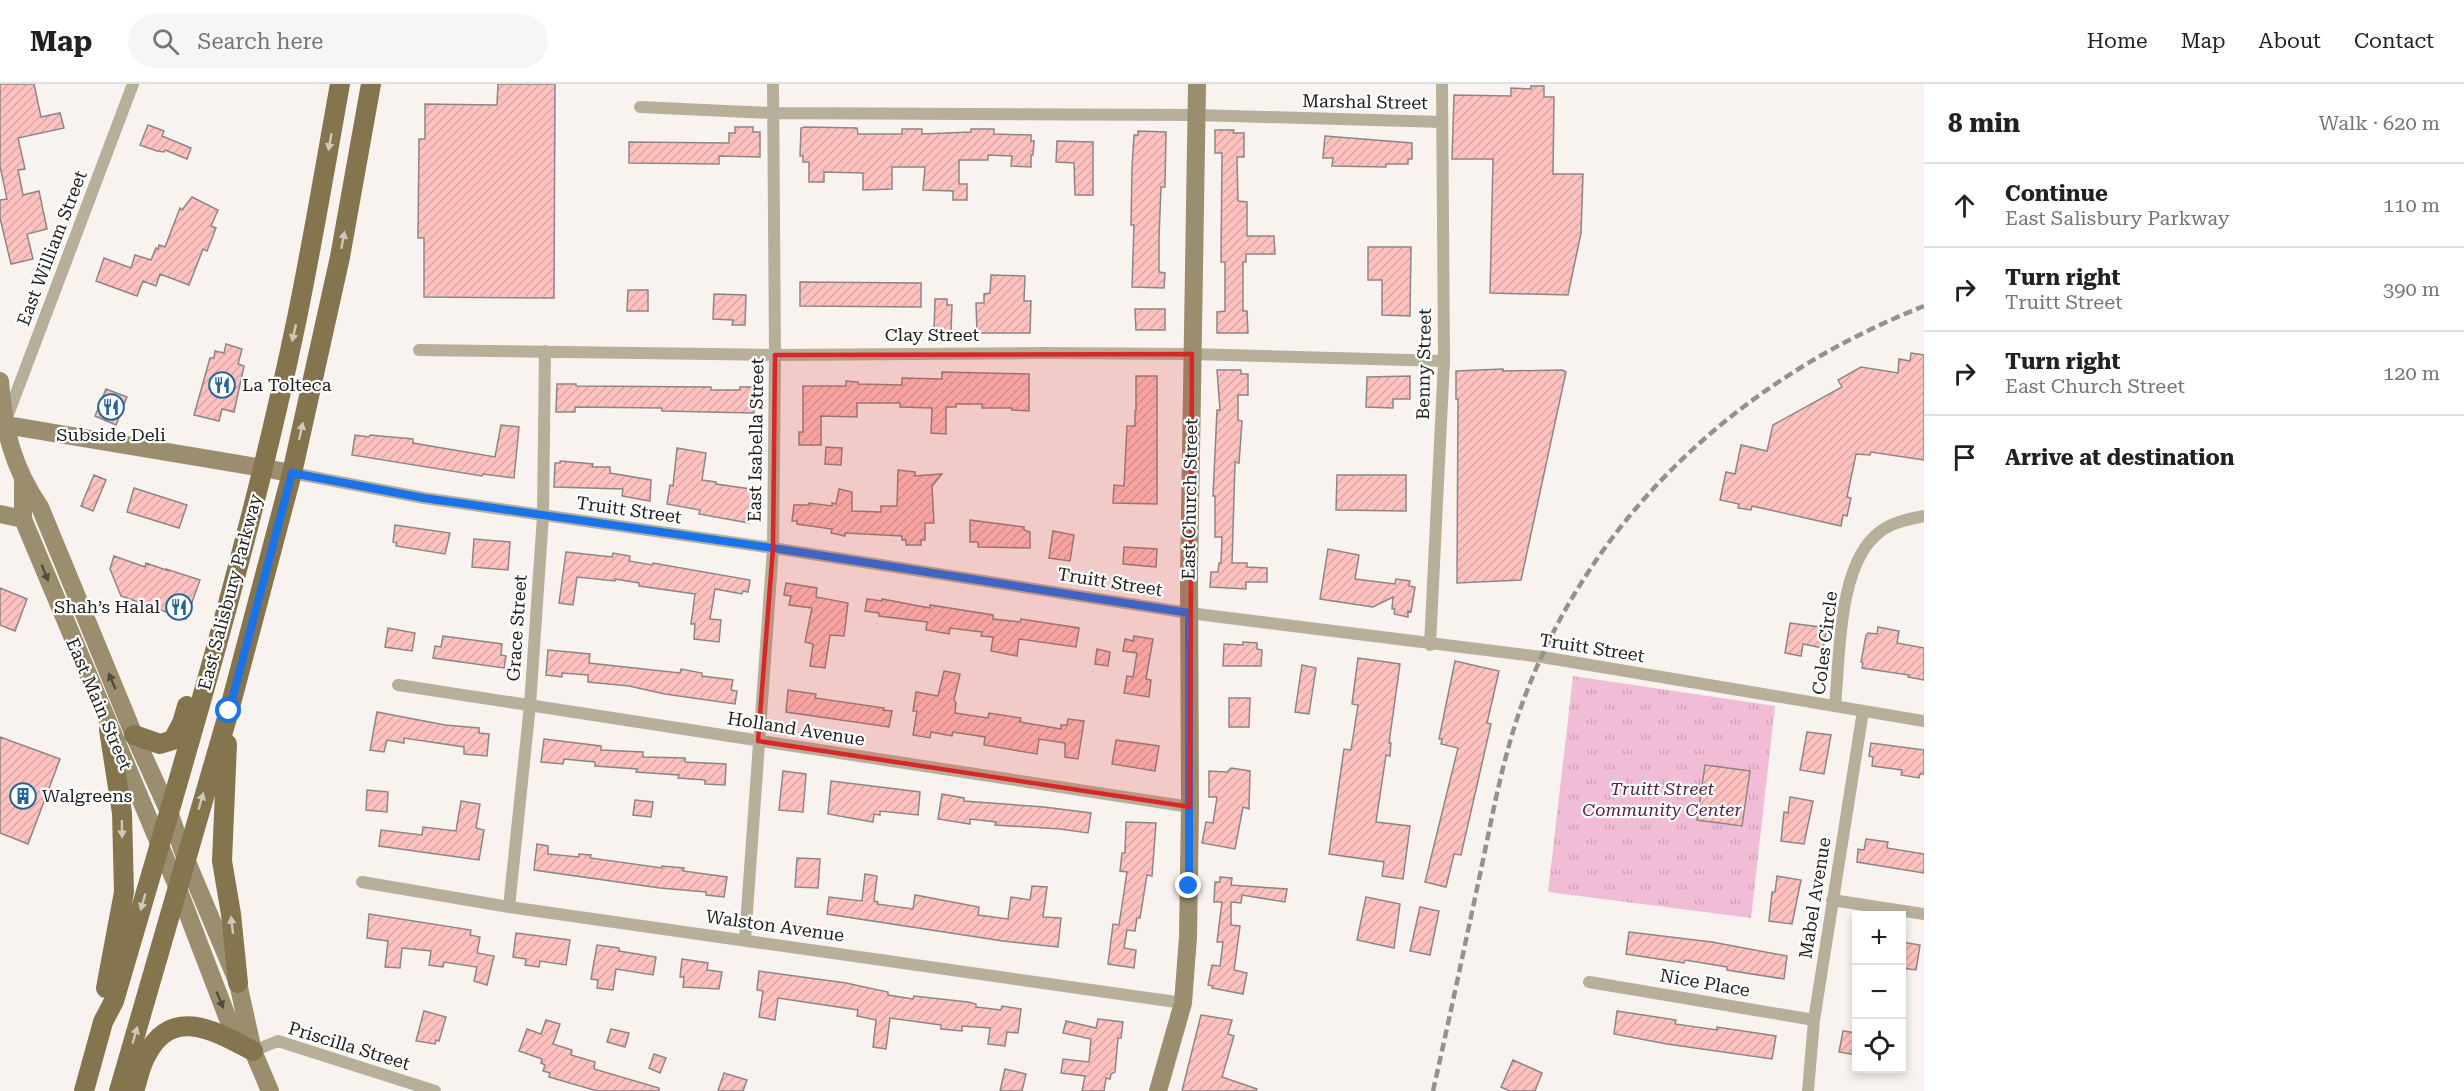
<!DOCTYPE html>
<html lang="en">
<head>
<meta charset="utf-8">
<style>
	:root { --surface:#fff; --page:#f6f6f6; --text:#202124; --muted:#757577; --line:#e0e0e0 }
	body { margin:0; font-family:"Roboto Serif",serif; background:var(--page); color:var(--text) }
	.controls { position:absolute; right:18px; bottom:18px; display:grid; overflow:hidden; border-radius:0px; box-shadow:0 3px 9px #0003 }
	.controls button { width:54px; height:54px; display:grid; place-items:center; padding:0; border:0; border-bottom:2px solid var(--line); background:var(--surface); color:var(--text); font:30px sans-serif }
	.stop { position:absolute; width:18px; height:18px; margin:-14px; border:4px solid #1a73e8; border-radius:50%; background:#fff }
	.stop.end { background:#1a73e8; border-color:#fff; box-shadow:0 2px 6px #0008 }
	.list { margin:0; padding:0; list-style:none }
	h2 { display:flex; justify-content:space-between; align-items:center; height:78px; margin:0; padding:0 24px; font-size:26px }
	h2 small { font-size:20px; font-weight:400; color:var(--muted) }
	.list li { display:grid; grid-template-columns:39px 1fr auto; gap:18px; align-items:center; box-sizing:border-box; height:84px; padding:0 24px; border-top:2px solid var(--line) }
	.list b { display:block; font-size:22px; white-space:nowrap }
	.list p { margin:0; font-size:20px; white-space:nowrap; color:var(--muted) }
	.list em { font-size:20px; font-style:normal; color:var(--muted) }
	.icon { flex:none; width:33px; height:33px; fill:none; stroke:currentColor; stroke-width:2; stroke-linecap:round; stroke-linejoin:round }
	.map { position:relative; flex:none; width:1924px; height:1007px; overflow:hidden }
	header { display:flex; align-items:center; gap:36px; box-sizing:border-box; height:84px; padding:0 30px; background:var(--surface); border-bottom:2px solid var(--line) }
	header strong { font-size:28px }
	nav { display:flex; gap:33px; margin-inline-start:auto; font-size:21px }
	.search { width:420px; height:54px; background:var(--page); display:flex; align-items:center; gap:15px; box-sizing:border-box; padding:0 21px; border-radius:33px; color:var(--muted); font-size:22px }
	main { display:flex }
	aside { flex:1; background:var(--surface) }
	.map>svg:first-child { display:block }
</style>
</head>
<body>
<header>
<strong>Map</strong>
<div class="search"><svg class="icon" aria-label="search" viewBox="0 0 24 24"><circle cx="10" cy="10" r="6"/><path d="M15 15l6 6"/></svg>Search here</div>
<nav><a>Home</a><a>Map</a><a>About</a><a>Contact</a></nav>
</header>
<main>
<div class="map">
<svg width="1924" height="1007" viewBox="0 0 1924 1007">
	<defs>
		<pattern id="park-tufts" width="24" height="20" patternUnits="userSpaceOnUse" patternTransform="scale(1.5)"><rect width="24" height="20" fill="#f1bdd6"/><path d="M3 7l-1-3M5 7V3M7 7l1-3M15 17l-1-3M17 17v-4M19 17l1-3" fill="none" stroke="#cea2b7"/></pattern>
		<pattern id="building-hatch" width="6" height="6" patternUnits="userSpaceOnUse" patternTransform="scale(1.5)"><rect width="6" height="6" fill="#ffc2bf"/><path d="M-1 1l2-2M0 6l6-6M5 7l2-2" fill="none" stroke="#daa6a4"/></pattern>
	</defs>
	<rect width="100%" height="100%" fill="#f9f3ef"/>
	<!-- park -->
	<path fill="url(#park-tufts)" d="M1573,592L1775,622L1751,834L1548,808Z"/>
	<!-- building -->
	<path fill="url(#building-hatch)" stroke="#8e8686" stroke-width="1.5" d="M0,0H34L41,33L60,29L64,44L18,54L25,85L18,86L23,111L39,107L47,145L27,150L33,175L11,180L0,134V116L7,115L0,82Z
		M498,0H555L554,214L424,213V154H418L419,55H425V20L497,21Z
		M1531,2H1544V13H1554L1553,90H1583L1581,149L1568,211L1490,209L1493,75H1452L1454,11L1511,12V4L1531,5Z
		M148,41L164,47L162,52L191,64L187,75L165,66L164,68L157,67L140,61Z
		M735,43H753V48H760V73L719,72V80L629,79V58L729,59V49H735Z
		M805,43L857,44L858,50H902V45H922V50L971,48V45H994V50L1031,51V57H1034L1033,71H1031V83L1011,82L1012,72L988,71V76H959V100H967V116H953V107L923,106L925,83H892V105L863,106V89L824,88V98H809V78H803V72H800L801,44Z
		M1215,46H1234L1233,49H1244V73H1237L1238,117L1247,118V152H1274L1275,170H1246V178H1243V227H1247L1248,249H1217V228L1225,227V178H1221L1222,69H1215Z
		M1138,47L1166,48L1165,103H1161L1159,154V188L1165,189L1164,204L1132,203L1134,141H1131L1132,84L1134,51H1138Z
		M1325,52L1412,59V75H1408V80H1386V83L1332,82L1333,74H1323Z
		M1057,57L1093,58V111H1075L1074,79L1056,78Z
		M192,113L218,126L211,142L216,144L207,167L203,165L189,201L160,190L156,202L143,197L137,212L96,197L104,174L131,184L135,171L151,176L156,164L158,165L159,161L165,163L180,124L182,126Z
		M1368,163H1411L1410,232L1382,231V196H1368Z
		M991,191L1025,192L1024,217H1031L1030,249H977L976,219H984V210L990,209Z
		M800,198L921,199V223L800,222Z
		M628,206H648V227H627Z
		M714,210L746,211L745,241H732L733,236L713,235Z
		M935,215H947V221H952L951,248L934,247Z
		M1135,225H1165V246H1136Z
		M226,260L242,265L238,280L244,282L234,328L222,325L219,337L194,331L210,274H214L215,267L224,269Z
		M1911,269L1924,271V376L1871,368L1870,371L1856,370L1847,413L1851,414L1847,432L1843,431L1841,442L1752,422L1751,426L1738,424L1739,420L1720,416L1726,388L1735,390L1741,361L1767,367L1773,341L1842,303L1838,296L1861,283L1898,289L1899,275L1910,277Z
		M1503,285V287L1562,286L1566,288L1521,496L1457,499L1458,315H1456V287Z
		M1217,286H1241V290H1248V311H1238V336L1242,337L1239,379L1235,378L1232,479H1247V483L1267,484V498H1246V505L1210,503L1211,488H1218L1219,479H1221L1222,453H1215V412H1213L1217,326H1220Z
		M942,288L1029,290V327L1012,326V324H982V320H956V323H946V350L931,349L932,324L900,323V319H857V333L821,332V361H799V348H803V302H846V297L858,298V300L902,301V294L942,295Z
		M1136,292H1157V420L1113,419L1114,401L1124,402L1127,342H1135V327H1136Z
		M1410,292V315H1393V324L1366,323L1367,293Z
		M557,300H576V302L711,303V306H740V303H754V329L662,327V324L575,323V328H556Z
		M106,305L127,313L116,341L95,332Z
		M501,341L519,343L514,394L483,390L482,392L352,371L355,351L369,353L370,351L413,355V359L495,373Z
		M826,363L842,364L841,381L825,380Z
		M677,364L706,369L702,396L716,398V400L751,405L753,408L749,439L699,430L700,426L667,420L670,401L673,402Z
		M560,377L593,380L592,383H610V389L651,396L650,417L622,412L623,405L554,403L555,379H560Z
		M898,386L915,388V392L942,390L932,402L934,439H925V456H921V461H906V456H902V452L845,449V452L831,449L832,445L797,440V437H792L794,421H809V419L832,422V419L836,420L839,405L852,408V427L881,428V422H897Z
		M94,391L106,396L93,427L81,422Z
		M1337,391H1406V427L1336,426Z
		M134,404L187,421L179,444L127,428Z
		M970,436L1024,443V446L1030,448V464L978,463V458H970Z
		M395,441L450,449L445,470L396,462L397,459L393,458Z
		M1053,447L1074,451L1070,477L1049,474Z
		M474,455L510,458L508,486L472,483Z
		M1124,463L1157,465L1156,483L1123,480Z
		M1328,465L1359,471L1355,495L1395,500L1396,495L1410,497L1409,502L1415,503L1411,528L1408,527V533L1394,530L1395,525H1392L1393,513L1373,523L1320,515Z
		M566,468L612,473L613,469L630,472L629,477L652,481L653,479L750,496L748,508L743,507L742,510L715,505L710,535L721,536L719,558L694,555L695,540H691L695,510L639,502V499L615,495V497L577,493L573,521L559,519Z
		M114,472L145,483L146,479L166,486V485L200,496L186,535L121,512L110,485Z
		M786,499L817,504L816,513L848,519L844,552L830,551L825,584L810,582L813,560L805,558L812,524L789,521L791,512L784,511Z
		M0,504L27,515L15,547L0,541Z
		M867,515L882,517V515L930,524V521L993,531V535L1020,538L1021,535L1079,544L1076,563L1019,555L1017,572L991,567L993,553L981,552L982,548L950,544L949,550L926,546L927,538L879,532V529L865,527Z
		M1790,539L1827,544L1823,564L1803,560L1801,572L1785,569Z
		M1878,543L1899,547L1897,559L1924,564V596L1908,593L1909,591L1862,584L1863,579L1861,578L1866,551L1868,549L1877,550Z
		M388,544L415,549L412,567L385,563Z
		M443,552L502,560L501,571L506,572L504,584L433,574L435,562L441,563Z
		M1134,552L1153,555L1146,595L1151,596L1149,613L1124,609L1127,592L1133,593L1137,569L1123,567L1125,555L1133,557Z
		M1243,558L1257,559V565L1262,566L1261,582H1223L1224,560L1243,561Z
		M1097,565L1110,568L1108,582L1095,580Z
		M548,566L590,570L589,579L680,589L681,585L702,589V592L733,596L731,606L737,607L735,620L665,610L629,602L588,598V591L562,589V593L546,591Z
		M1358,574L1400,580L1389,659H1391L1390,672L1386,671L1376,738L1410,742L1403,795L1382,792L1384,778L1329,770L1344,665L1351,666L1358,621L1352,620Z
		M1455,577L1499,587L1487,639L1491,640L1461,771L1454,770L1446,803L1425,798L1458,664L1441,660L1442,655H1439Z
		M1302,581L1316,584L1309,630L1295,628Z
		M944,587L960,590L954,616L956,619L955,629L988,634L989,629L1021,634L1020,638L1061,645V641H1067L1068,635L1084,637L1078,675L1065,673V659L1039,655L1037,670L984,661L985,653L953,648L952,652L931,648L930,654L913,651L917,627H913L916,608L938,612Z
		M788,606L816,610L815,614L884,624L883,626L892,627L889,643L786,628Z
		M1229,614H1250L1249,643H1229Z
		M377,628L445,641L479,644V649L489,650L487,672L464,670V663L404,654V659L387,656L384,668L370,666Z
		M1807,648L1831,651L1824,690L1800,686Z
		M0,653L60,675L28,760L0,749Z
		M544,655L601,662V666L643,668V673L685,674V678L726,680L725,701L705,700V696L678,694L679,691L636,688L637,685L595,682V678L564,675L563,680L541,678Z
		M1116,656L1159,662L1155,687L1112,680Z
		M1871,659L1924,666V690H1920L1919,694L1901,691L1902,686L1872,682L1873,673L1869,672Z
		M1705,681L1750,687L1742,742L1697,736Z
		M1231,684L1250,687L1249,725L1243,723L1235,765L1202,759L1206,738L1213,739L1217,713H1209V687L1227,688Z
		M783,687L806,690L803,728L779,726Z
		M831,697L920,708L918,731L880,727V731L874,730L873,738L828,730Z
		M367,706L388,708L387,728L366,726Z
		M942,710L964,714V717L1044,723L1091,729L1088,749L1060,745L995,741L996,738L970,735V740L938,735Z
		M1790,713L1813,717L1804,760L1781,757L1784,728L1788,729Z
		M635,716L653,718L651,733L633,731Z
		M461,717L480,720L476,744L484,746L479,776L379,762L381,746L422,751L423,743L456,747Z
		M1126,738L1156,739L1152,792L1147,791L1140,834H1137L1135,847L1127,846L1124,864L1136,866L1134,884L1108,880L1113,840L1119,841L1127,788L1120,787L1122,769H1125Z
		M1866,755L1888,758L1887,764L1924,770V789L1857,778L1858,765L1864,766Z
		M537,760L548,762V770L579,773V770L591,771L590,774L662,784V782L684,784L683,787L727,793L724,813L706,811V808L660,804L534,786Z
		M797,774L820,775L818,804L795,803Z
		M865,790L877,792L874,817L878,818L877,820L913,825L915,811L979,823L978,831L1008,835L1011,813L1030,816L1032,802L1047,803L1043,833L1061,834L1058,863L1003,857L827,830L829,813L862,817Z
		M1777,792L1801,796L1792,840L1769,837L1772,808H1775Z
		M1220,793L1232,794L1231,801L1287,805L1285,818L1242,811L1241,819L1231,818V841L1240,842L1234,886L1247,889L1243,910L1212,904L1213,902L1208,901L1212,881L1220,882L1223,858H1217L1222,818H1214L1215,798H1220Z
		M1366,813L1400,820L1394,864L1357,856Z
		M1420,823L1439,827L1430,871L1410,867Z
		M369,830L471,846L470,851L480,853L477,869L494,872L487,901L474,897L477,883L444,878L443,883L429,881L431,867L402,864L400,884L385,883L388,857L367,854Z
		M1629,848L1712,858L1787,872L1784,895L1727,886V883L1685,876L1684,879L1626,870Z
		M516,849L570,856L566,881L540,877L539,883L525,881L526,875L513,873Z
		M1902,858L1920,861L1916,886L1902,884Z
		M597,861L619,864V867L656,873L653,891L616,885L613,906L597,904L598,896L591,895Z
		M682,875L708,879L707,886L722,888L719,905L683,903L684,893H680Z
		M759,887L846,899L888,908V911L913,915L914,912L968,918L976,920V923L1001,926L1002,922L1021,925L1018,949L1007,948L1005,962L988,960L990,944L962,942V947L941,945V941L890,934L886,965L873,963L876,936L857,932L858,926L778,914L775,936L759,933L763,907L757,906Z
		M424,927L446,933L439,957L436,956L435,960L416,957Z
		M1617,927L1676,936L1675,940L1717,946V943L1776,952L1772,975L1667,960L1614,950Z
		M1201,931L1232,936L1228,950L1234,952L1222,993L1257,1005L1256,1007H1182Z
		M1098,935L1123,938L1121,954H1118L1115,988L1111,990L1110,995L1106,994L1104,1007H1082L1085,992L1061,989L1063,975L1089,978L1091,955L1063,949L1066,937L1096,944Z
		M546,936L560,940L553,960L572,966L571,971L595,978L594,985L659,1004V1007H597L549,993L550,989L543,987L545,981L541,979L542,975L519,967L527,945L541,950Z
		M611,945L629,949L625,963L607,958Z
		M1843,947L1857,949V971L1839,968Z
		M654,970L666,974L660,989L649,984Z
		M1513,976L1542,989L1535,1007H1510L1501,1003Z
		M1005,985L1026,990L1022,1007H1000Z
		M724,989L747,996L743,1007H718Z"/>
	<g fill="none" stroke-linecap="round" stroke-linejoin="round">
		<!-- street -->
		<path stroke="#b8af9a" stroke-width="12" d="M640,23L772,29L1197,31L1442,38
			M419,266L775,271L1043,269L1192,270L1444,277
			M6,336L133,0
			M292,389L424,414L773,464L1189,529L1542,573L1924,637
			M1430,561L1444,277L1442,0
			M398,601L1190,723
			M1835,622C1840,573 1837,478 1881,447C1893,438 1909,435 1924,432
			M362,798L509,823L1183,919
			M1832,816L1924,830
			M509,823L530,621L543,432L545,267
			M745,855L773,464L775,271L773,0
			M1589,898L1814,936
			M253,967L278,957L435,1007
			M1808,1007L1814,936L1863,627"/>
		<!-- secondary -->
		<path stroke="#9a8e6e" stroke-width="18" d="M0,297C4,346 12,382 40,423L134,651L169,728L185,773L238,899L253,967L270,1007
			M0,340L292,389
			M23,398V435L177,802L233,948L248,961
			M0,430L23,435
			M1158,1007L1183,919L1188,853L1190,723L1189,492L1197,0"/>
		<!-- primary -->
		<path stroke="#85754e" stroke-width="20" d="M134,651L160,660L173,656L182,639L187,622
			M227,660L222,777L231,830L238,899
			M106,904L124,808L122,729L109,646
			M84,1007L103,938L114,917C180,691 249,465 297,234C313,156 326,78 340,0
			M119,1007L229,627L292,389L340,173L371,0
			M134,1007C138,996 140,982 146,972C172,920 217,948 253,967"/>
		<!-- rail -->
		<path stroke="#95918e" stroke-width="4.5" stroke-dasharray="9 4.5" stroke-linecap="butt" d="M1433,1007C1450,932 1466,856 1482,781C1493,728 1503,674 1521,623C1589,433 1739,295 1924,222"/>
	</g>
	<!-- one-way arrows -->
	<defs><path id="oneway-solid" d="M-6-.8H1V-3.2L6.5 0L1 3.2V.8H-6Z" transform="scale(1.5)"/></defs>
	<g fill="#cec8b8">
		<use href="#oneway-solid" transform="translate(330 58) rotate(100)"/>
		<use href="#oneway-solid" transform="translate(343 156) rotate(-79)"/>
		<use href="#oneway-solid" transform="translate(294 249) rotate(103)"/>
		<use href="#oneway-solid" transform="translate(301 347) rotate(-77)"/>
		<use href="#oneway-solid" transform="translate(201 717) rotate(-74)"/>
		<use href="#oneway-solid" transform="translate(122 745) rotate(89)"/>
		<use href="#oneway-solid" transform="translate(143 818) rotate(106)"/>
		<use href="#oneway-solid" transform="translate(232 841) rotate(-97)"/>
		<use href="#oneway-solid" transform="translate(135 951) rotate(-74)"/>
	</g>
	<g fill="#514b3d">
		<use href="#oneway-solid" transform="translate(45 489) rotate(68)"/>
		<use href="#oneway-solid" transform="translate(112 597) rotate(-113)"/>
		<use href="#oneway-solid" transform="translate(220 916) rotate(68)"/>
	</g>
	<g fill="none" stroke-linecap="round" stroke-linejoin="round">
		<!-- route -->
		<path stroke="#1a73e8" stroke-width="8" d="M229,627L292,389L424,414L773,464L1189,529V802"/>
	</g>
	<!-- marked area -->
	<path fill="#d62828" fill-opacity="0.2" stroke="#d62828" stroke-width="4.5" stroke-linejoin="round" d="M1192,270L1190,723L758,657L773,464L775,271Z"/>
	<!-- icons -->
	<defs>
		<g id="restaurant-ring" transform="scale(1.35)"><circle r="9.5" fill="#fff" stroke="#23659b" stroke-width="1.5"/><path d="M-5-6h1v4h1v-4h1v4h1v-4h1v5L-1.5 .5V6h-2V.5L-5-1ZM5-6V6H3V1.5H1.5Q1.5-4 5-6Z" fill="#23659b"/></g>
		<g id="building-ring" transform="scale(1.35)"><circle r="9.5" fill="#fff" stroke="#23659b" stroke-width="1.5"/><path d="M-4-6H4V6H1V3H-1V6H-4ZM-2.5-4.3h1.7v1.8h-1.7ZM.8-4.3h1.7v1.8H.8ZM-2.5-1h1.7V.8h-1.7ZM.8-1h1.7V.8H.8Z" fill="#23659b"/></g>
	</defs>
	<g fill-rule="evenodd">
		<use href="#restaurant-ring" x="222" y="301"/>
		<use href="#restaurant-ring" x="111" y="323"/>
		<use href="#restaurant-ring" x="179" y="523"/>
		<use href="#building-ring" x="23" y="712"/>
	</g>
	<g text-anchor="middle" stroke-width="4.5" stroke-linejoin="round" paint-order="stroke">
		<!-- street labels -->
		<g font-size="18" fill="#201e1d" stroke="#fff">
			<text transform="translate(1365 18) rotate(1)" y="6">Marshal Street</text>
			<text transform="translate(52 164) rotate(-69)" y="6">East William Street</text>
			<text x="932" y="257">Clay Street</text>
			<text transform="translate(1424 280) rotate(-89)" y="6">Benny Street</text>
			<text transform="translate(756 356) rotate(-89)" y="6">East Isabella Street</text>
			<text transform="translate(1190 415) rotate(-89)" y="6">East Church Street</text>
			<text transform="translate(629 426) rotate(8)" y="6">Truitt Street</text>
			<text transform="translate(1110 498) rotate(9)" y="6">Truitt Street</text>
			<text transform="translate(230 508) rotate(-75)" y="6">East Salisbury Parkway</text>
			<text transform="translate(517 544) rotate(-86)" y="6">Grace Street</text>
			<text transform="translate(1825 559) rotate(-83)" y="6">Coles Circle</text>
			<text transform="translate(1592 564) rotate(9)" y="6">Truitt Street</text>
			<text transform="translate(99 620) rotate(67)" y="6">East Main Street</text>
			<text transform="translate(796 645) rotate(9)" y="6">Holland Avenue</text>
			<text transform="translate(1815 814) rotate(-81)" y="6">Mabel Avenue</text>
			<text transform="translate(775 842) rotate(8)" y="6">Walston Avenue</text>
			<text transform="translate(1705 899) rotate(10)" y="6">Nice Place</text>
			<text transform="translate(349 962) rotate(17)" y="6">Priscilla Street</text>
		</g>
		<!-- poi labels -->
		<g font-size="18" fill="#201e1d" stroke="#fff" text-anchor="start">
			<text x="242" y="307">La Tolteca</text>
			<text x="111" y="357" text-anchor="middle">Subside Deli</text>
			<text x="160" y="529" text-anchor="end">Shah’s Halal</text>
			<text x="42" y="718">Walgreens</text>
		</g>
		<!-- park labels -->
		<g font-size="18" font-style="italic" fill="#5b1e41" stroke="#fff">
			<text x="1662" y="711">Truitt Street<tspan x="1662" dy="21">Community Center</tspan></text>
		</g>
	</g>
</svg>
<div class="controls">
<button>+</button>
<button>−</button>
<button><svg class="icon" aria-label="locate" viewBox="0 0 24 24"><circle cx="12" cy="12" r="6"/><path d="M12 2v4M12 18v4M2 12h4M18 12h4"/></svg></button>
</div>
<div class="stop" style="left:229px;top:627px"></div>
<div class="stop end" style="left:1189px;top:802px"></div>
</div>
<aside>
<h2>8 min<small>Walk · 620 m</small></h2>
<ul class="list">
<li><svg class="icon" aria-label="ahead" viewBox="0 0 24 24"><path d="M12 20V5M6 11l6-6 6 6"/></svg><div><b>Continue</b><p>East Salisbury Parkway</p></div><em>110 m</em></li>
<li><svg class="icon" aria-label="right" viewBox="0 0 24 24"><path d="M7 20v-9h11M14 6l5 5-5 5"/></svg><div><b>Turn right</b><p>Truitt Street</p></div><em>390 m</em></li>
<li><svg class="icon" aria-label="right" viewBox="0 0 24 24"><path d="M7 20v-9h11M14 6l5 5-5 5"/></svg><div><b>Turn right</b><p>East Church Street</p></div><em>120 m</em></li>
<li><svg class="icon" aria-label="arrive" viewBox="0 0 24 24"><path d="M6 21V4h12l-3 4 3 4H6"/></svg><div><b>Arrive at destination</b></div></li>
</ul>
</aside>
</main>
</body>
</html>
